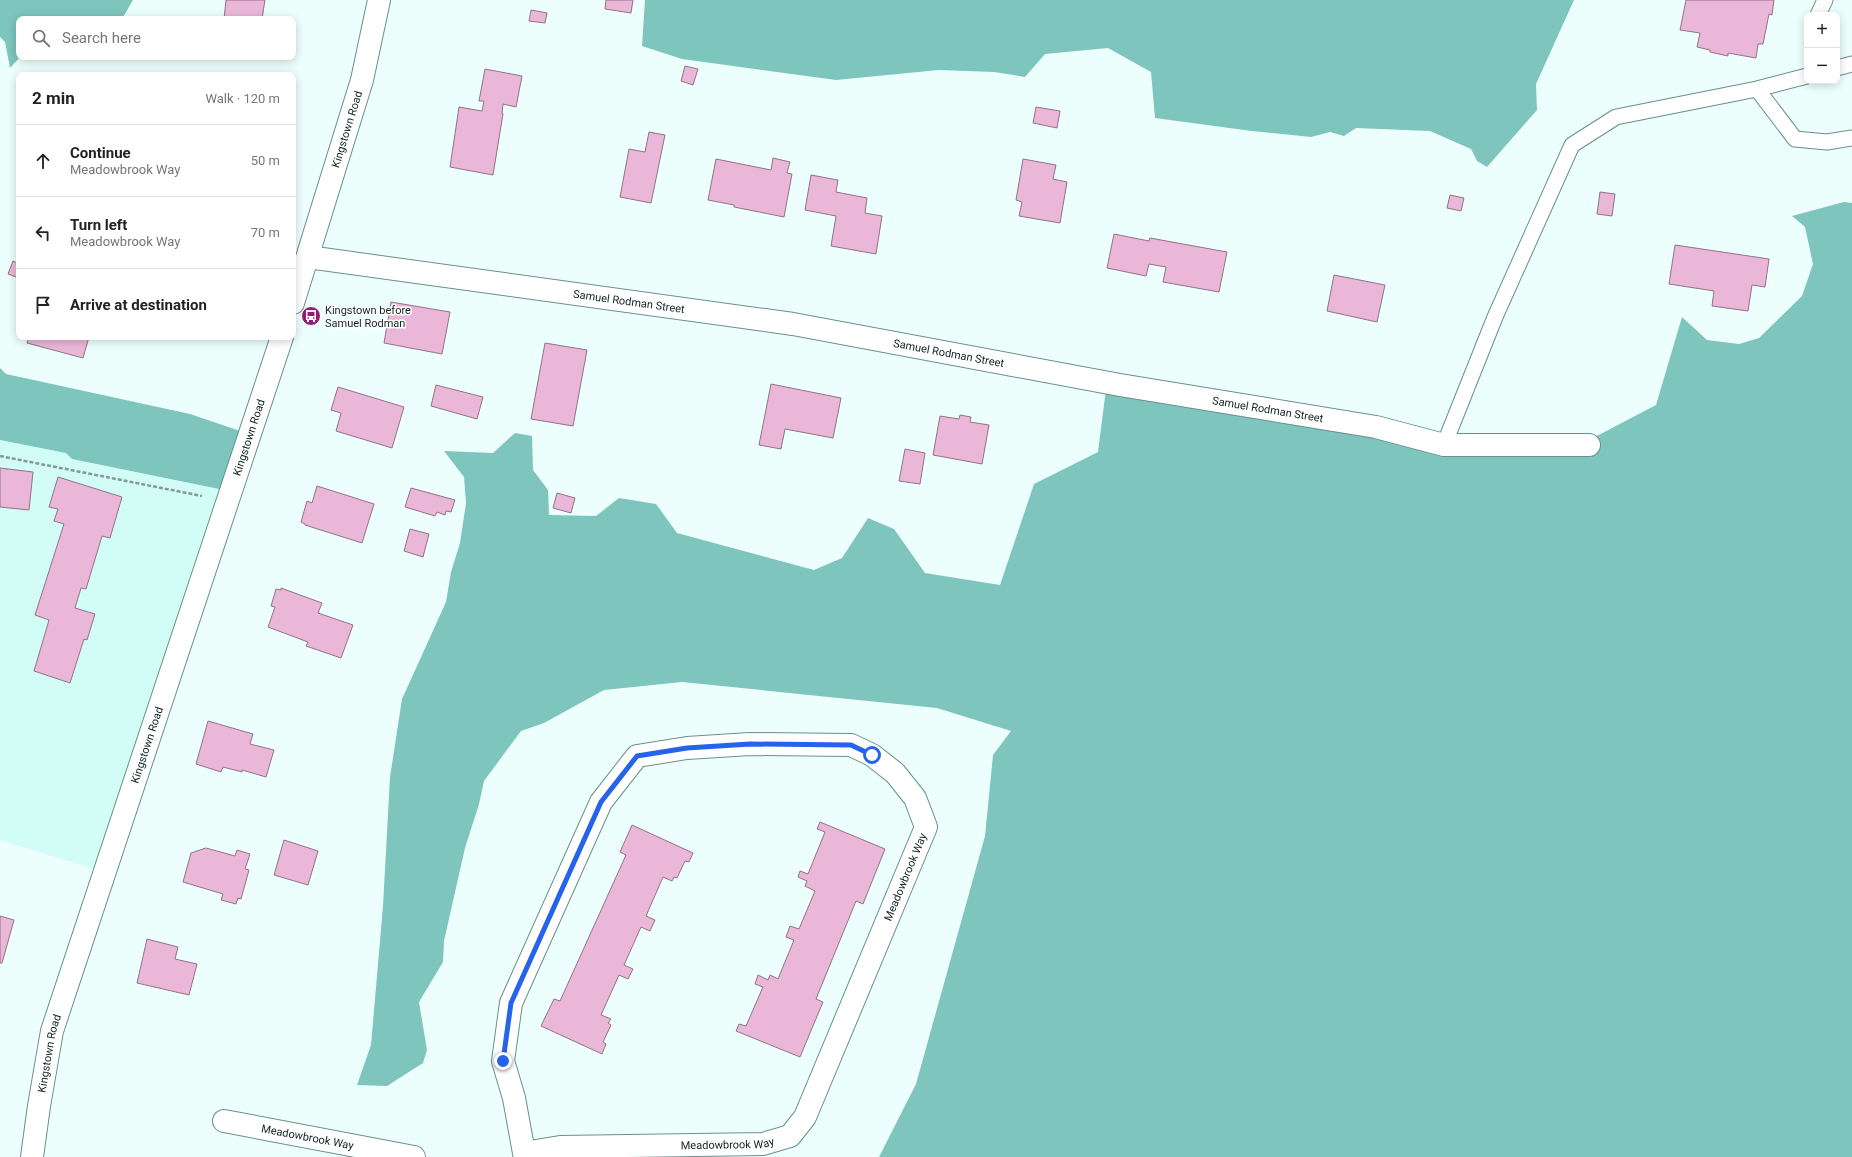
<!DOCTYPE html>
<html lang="en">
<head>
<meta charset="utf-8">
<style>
	:root { --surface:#fff; --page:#f6f6f6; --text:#222; --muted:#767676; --line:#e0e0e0 }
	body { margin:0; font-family:Roboto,sans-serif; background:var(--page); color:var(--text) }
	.controls { position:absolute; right:12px; top:12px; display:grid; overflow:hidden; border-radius:8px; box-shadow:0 2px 10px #0003 }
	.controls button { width:36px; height:36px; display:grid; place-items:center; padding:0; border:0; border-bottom:1px solid var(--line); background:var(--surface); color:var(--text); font:20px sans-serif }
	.stop { position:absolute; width:12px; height:12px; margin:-9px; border:3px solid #2563eb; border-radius:50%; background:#fff }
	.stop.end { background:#2563eb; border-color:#fff; box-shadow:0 1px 4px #0008 }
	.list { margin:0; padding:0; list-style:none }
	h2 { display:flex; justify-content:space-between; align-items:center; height:52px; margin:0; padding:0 16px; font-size:17px }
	h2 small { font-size:13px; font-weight:400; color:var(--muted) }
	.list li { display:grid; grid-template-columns:26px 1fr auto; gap:12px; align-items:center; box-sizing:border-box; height:72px; padding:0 16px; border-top:1px solid var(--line) }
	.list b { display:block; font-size:15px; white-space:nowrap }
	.list p { margin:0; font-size:13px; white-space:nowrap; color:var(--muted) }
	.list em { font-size:13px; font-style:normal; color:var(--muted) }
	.icon { flex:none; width:22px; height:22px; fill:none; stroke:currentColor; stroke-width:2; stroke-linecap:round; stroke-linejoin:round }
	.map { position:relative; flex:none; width:1852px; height:1157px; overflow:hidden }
	.search { position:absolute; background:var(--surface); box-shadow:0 2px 10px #0003; left:16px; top:16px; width:280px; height:44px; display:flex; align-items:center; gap:10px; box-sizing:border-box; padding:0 14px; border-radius:8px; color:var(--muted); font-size:15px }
	.panel { position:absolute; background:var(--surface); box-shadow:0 2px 10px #0003; left:16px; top:72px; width:280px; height:268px; border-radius:8px }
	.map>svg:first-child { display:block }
</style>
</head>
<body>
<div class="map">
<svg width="1852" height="1157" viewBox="0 0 1852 1157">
	<rect width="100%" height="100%" fill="#edfffc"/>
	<!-- built -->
	<path fill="#d2fdf7" d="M0,440L66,453L72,459L229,491L107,873L0,840Z"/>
	<!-- forest -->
	<path fill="#7ec5bd" d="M0,0H133L122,19H19L20,57L10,68L5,42L0,37Z
		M645,0H1574L1536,84L1537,110L1487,167L1477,161L1471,149L1430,131L1356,128L1344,136L1330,132L1311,137L1252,131L1155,118L1151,72L1108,48L1045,54L1025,77L994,72L939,70L836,80L682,59L642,46Z
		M1844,202L1852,203V1157H879L916,1084L985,836L993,755L1011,731L937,708L682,682L604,690L544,723L521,731L484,781L479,804L465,848L444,941L443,962L419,1002L427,1050L423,1063L387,1086L357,1085L371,1045L383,906L390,777L402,699L446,602L451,572L460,543L466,503L464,477L444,451L493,453L515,433L532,436L533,470L548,490L549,515L596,516L619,498L656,504L677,533L814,570L842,558L868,518L894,529L925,573L1000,585L1034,484L1098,452L1107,381L1455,442L1593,438L1656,405L1682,317L1707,340L1739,344L1759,338L1802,296L1813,264L1805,227L1792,216Z
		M0,368L6,374L190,414L249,434L229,491L72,459L66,453L0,440Z"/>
	<!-- building -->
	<path fill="#eab7d8" stroke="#907386" d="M226,0H265L262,19H224Z
		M606,0H633L631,13L605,9Z
		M1686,0H1774L1772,15L1769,14L1763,44H1758L1756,58L1728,53V56L1710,52V50L1697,47L1700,33L1680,30Z
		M531,10L547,13L545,23L529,21Z
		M685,66L698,69L693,85L681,81Z
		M485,69L522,76L516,107L503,104L502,114H503L493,175L450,167L459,107L482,111L484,101H479Z
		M1036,107L1060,111L1057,128L1033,123Z
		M649,132L665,135L651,203L620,197L629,149L645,152Z
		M773,158L790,162L787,173L792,174L784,217L734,207V205L708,200L716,159L771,170Z
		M1023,159L1056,165L1053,179L1067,182L1060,223L1019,216L1022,202L1016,200Z
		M811,175L838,180L836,192L867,198L865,213L882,216L876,254L831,246L836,216L805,210Z
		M1600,192L1615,194L1612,216L1597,214Z
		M1450,195L1464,198L1461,211L1447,208Z
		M1114,234L1149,241L1150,238L1227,252L1219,292L1163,282L1166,267L1149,264L1146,276L1107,268Z
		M1675,245L1769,259L1765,287L1752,285L1748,311L1712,306L1714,291L1669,284Z
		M13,261L19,264V278L8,274Z
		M1334,275L1385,285L1377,322L1327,311Z
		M391,302L450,312L442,354L384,343Z
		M29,337H89L83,358L27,343Z
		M545,343L587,350L573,426L531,419Z
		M771,384L841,398L833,438L785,429L781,449L759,445Z
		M436,385L483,397L477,419L431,406Z
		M338,387L404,407L392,448L336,431L341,413L331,410Z
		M960,415L971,417L970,422L989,425L982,464L933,455L940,416L959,419Z
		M905,449L925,453L920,484L899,481Z
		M0,468L33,472L29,510L0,507Z
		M58,477L122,497L110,538L102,536L86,589L81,588L75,608L95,614L87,640L84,639L70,683L34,671L49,620L35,615L64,524L54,521L58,509L49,507Z
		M317,486L374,504L362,543L305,525V524L301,522L307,501L312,503Z
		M411,488L455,500L451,512L446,511L445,515L437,512L435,516L405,507Z
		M557,493L575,498L571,513L553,508Z
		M410,529L429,534L423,557L404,551Z
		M281,588L322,603L318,613L353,625L341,658L306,646L308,642L268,627L275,607L271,606L276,589L281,590Z
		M208,721L253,734L250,744L274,750L266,777L242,770V772L223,767L221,772L196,764Z
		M820,822L885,849L863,904L856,901L816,999L823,1002L800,1057L736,1031L739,1024L746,1026L763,987L755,984L758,975L768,980L770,975L778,979L794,940L786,937L790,926L799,929L815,891L805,886L807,881L798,877L800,871L808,874L825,832L817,829Z
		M632,825L693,853L689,862L685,861L677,878L674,877L672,881L663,877L646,916L655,920L650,931L641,927L624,965L633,969L628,979L619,975L601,1015L611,1019L608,1023L611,1025L603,1042L606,1044L602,1054L541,1026L554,999L560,1001L626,855L620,852Z
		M284,840L318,851L308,885L274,875Z
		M206,848L235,856L237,850L250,854L245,869L249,870L241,899L238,898L236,904L221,900L223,894L183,882L191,853Z
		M0,916L14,920L2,963H0Z
		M147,939L178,947L175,959L197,964L189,995L137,983Z"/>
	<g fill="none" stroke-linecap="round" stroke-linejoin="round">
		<!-- service casing -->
		<g stroke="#67918c" stroke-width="17">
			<path id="service" d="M1818,15L1825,0
				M1837,68L1852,64
				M1757,89L1807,76
				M1444,445L1495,317L1572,145L1616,117L1757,89L1795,139L1827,142L1852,138"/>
		</g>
		<!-- minor casing -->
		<g stroke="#67918c" stroke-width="24">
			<g id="minor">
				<path id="s1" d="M308,257L793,324L1120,385L1376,427L1444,445H1589"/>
				<path id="s2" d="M224,1121L414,1157"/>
				<path id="s3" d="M524,1153L560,1147L763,1144L790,1136L805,1117L926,827L915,798L895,773L872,755L851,745L750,744L687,748L637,756L601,802L511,1003L503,1061L514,1098L524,1153L525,1157"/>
			</g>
		</g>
		<!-- primary casing -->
		<g stroke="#67918c" stroke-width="24">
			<g id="primary">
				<path id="s4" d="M293,303L362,80L379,0"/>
				<path id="s5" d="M32,1157L39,1106L52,1031L282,337"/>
			</g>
		</g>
		<!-- path -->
		<path stroke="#879997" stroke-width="2.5" stroke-dasharray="4 2" stroke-linecap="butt" d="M0,456L202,496"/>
		<!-- service -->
		<use href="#service" stroke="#fff" stroke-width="15"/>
		<!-- minor -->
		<use href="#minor" stroke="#fff" stroke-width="22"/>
		<!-- primary -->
		<use href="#primary" stroke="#fff" stroke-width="22"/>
	</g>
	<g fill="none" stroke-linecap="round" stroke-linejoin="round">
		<!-- route -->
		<path stroke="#2563eb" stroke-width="5" d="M503,1061L511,1003L601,802L637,756L687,748L750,744L851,745L872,755"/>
	</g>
	<!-- icons -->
	<defs>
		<g id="bus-disc" transform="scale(1)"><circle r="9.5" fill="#931b78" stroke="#fff"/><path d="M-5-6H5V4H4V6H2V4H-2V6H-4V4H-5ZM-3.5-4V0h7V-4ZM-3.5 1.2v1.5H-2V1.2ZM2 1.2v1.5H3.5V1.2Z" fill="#fff"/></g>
	</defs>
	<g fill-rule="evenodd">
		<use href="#bus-disc" x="311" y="316"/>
	</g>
	<g text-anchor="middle" stroke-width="3" stroke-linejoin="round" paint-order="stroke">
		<!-- street labels -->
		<g font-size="11" fill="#112321" stroke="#fff">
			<text dy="4" stroke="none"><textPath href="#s4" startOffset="182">Kingstown Road</textPath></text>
			<text dy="4" stroke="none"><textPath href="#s1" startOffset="324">Samuel Rodman Street</textPath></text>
			<text dy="4" stroke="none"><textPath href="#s1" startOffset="648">Samuel Rodman Street</textPath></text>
			<text dy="4" stroke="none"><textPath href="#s1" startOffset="972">Samuel Rodman Street</textPath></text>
			<text dy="4" stroke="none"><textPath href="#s5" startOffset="753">Kingstown Road</textPath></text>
			<text dy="4" stroke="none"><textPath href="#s5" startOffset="429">Kingstown Road</textPath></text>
			<text dy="4" stroke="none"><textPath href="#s3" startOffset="552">Meadowbrook Way</textPath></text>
			<text dy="4" stroke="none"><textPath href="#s5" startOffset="105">Kingstown Road</textPath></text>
			<text dy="4" stroke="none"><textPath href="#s2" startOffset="85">Meadowbrook Way</textPath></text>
			<text dy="4" stroke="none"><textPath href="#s3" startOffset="204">Meadowbrook Way</textPath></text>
		</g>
		<!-- poi labels -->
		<g font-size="11" fill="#112321" stroke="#fff" text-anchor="start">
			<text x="325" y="314">Kingstown before<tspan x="325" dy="13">Samuel Rodman</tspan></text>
		</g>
	</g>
</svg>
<div class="controls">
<button>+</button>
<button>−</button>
</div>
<div class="stop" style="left:872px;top:755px"></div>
<div class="stop end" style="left:503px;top:1061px"></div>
<div class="search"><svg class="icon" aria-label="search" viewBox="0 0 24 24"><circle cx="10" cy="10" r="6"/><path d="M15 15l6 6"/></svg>Search here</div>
<section class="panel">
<h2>2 min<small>Walk · 120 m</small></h2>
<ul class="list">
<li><svg class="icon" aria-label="ahead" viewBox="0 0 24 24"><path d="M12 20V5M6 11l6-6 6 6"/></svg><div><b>Continue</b><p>Meadowbrook Way</p></div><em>50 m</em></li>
<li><svg class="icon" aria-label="left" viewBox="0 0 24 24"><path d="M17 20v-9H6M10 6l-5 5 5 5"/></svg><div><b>Turn left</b><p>Meadowbrook Way</p></div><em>70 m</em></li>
<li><svg class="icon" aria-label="arrive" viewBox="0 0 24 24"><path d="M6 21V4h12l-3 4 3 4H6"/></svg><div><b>Arrive at destination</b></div></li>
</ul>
</section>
</div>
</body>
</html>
